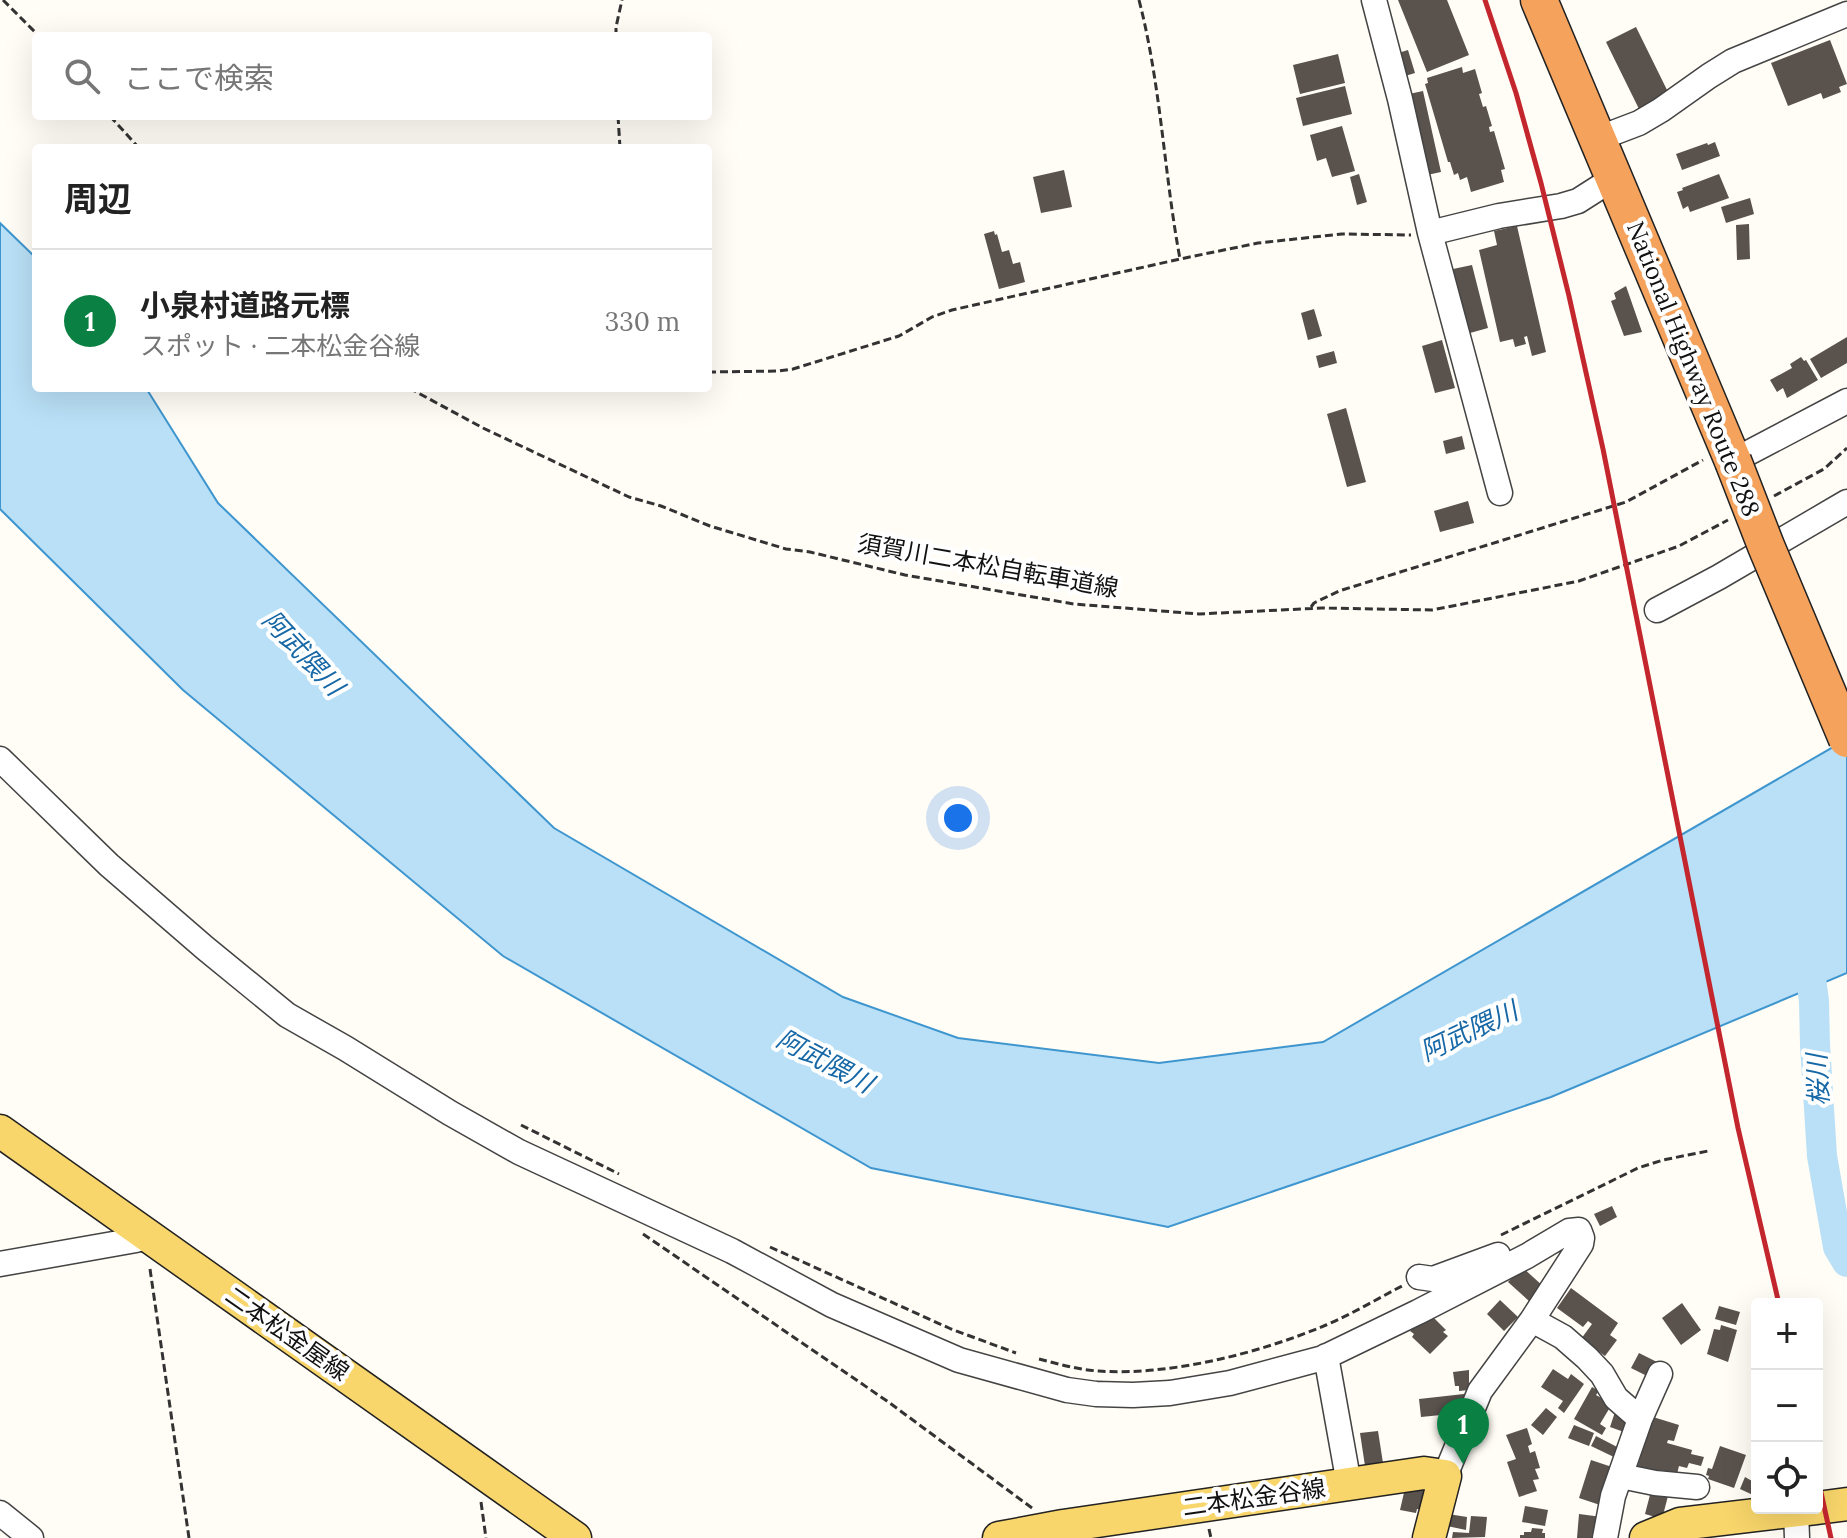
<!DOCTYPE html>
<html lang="ja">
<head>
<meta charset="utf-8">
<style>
	:root { --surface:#fff; --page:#f6f6f6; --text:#222; --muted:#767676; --line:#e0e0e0; --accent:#0b8043 }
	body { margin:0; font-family:Lora,"Noto Sans JP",serif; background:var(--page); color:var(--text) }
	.controls { position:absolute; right:24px; bottom:24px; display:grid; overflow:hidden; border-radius:8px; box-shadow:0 8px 32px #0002 }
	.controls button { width:72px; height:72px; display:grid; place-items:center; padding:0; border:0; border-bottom:2px solid var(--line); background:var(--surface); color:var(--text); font:40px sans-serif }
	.you { position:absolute; left:958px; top:818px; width:28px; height:28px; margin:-20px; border:6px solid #fff; border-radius:50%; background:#1a73e8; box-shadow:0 0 0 12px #1a73e833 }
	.badge { display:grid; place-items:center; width:52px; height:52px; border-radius:50%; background:var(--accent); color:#fff; font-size:26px; font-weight:700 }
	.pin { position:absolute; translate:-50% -66px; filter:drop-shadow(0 2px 4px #0008) }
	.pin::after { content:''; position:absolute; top:42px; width:28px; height:24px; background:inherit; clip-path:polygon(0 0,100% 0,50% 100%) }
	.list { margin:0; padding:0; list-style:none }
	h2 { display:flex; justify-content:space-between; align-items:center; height:104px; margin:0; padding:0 32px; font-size:34px }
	h2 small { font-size:26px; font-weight:400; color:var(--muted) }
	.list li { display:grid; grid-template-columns:52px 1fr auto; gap:24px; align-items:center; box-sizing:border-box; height:144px; padding:0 32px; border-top:2px solid var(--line) }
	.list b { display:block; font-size:30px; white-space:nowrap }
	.list p { margin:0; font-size:26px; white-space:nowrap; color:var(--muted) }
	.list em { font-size:26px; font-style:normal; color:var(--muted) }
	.icon { flex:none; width:44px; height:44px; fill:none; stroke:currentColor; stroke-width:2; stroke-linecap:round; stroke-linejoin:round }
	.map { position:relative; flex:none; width:1847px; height:1538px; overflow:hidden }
	.search { position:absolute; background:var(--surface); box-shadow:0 8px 32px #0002; left:32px; top:32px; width:680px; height:88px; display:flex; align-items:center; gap:20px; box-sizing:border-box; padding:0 28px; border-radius:8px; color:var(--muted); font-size:30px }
	.panel { position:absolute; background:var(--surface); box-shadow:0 8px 32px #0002; left:32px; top:144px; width:680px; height:248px; border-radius:8px }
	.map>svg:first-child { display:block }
</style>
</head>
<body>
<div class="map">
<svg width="1847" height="1538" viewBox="0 0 1847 1538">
	<rect width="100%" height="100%" fill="#fffdf5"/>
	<!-- water -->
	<path fill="#b9e0f7" stroke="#3f96cf" stroke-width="2" d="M0,223L36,258V388H146L218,503L554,828L843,997L958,1038L1159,1063L1323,1042L1847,739V973L1551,1097L1168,1227L871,1168L503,956L183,690L0,509Z"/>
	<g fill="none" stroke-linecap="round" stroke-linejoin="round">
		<!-- river -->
		<path stroke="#b9e0f7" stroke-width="30" d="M1807,948L1814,1001L1815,1045L1822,1156L1838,1247L1847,1262"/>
	</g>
	<!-- building -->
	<path fill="#5a524d" d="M1398,0H1447L1469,55L1427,72Z
		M1636,27L1669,94L1639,109L1606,42Z
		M1830,40L1847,84L1839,87L1841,92L1823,99L1821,93L1788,106L1771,63Z
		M1408,50L1415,73L1402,77L1395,54Z
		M1338,54L1345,83L1300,94L1293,65Z
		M1462,67L1463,73L1475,69L1482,93L1479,94L1483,107L1486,106L1492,126L1489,127L1490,132L1494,131L1505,169L1501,170L1504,182L1471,192L1467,177L1460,180L1458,173L1454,175L1450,162H1448L1425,84L1428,83L1427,78Z
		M1345,86L1352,114L1303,126L1296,98Z
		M1423,91L1441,172L1427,175L1409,94Z
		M1342,126L1355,171L1332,177L1326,158L1317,161L1310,135Z
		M1715,142L1720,156L1682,170L1676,154L1707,143L1708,145Z
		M1064,170L1072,207L1041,213L1033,177Z
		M1359,174L1367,202L1357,205L1350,177Z
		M1719,174L1729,198L1690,212L1688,206L1683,209L1677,192L1683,190L1682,188Z
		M1750,198L1754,214L1726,223L1721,207Z
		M1749,224L1750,259L1737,260L1736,225Z
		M1517,226L1546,352L1532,356L1527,336L1524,337L1526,344L1515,347L1513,339L1500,342L1479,250L1497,245L1494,231Z
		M994,231L995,235L997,234L1002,252L1009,250L1013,264L1020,262L1025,282L999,289L984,234Z
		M1472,265L1488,328L1470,333L1453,269Z
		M1626,286L1642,332L1624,336L1611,301L1616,299L1614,293Z
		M1314,309L1322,336L1308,340L1301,313Z
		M1847,337V363L1821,378L1810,359Z
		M1442,340L1455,388L1435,393L1422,346Z
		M1334,351L1337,363L1319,368L1316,356Z
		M1801,357L1804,361L1806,360L1818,380L1787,398L1783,388L1777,392L1770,380L1792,368L1790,364Z
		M1346,408L1366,482L1347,487L1327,414Z
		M1462,436L1465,449L1446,454L1443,441Z
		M1468,501L1474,523L1440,532L1434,511Z
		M1612,1206L1617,1217L1600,1226L1594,1214Z
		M1522,1267L1544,1287L1530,1302L1508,1282Z
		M1571,1288L1618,1323L1610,1335L1617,1340L1605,1356L1581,1339L1592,1324L1588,1321L1583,1327L1557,1308Z
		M1500,1300L1518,1317L1504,1331L1487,1314Z
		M1682,1303L1701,1330L1681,1345L1662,1318Z
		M1719,1306L1740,1312L1736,1325L1715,1319Z
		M1431,1315L1446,1330L1443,1332L1448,1336L1430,1354L1412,1337L1414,1334L1410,1331L1422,1319Z
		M1721,1325L1737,1330L1728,1362L1707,1354L1714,1329L1720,1330Z
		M1639,1353L1657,1362L1649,1377L1631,1368Z
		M1553,1369L1568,1379L1571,1374L1584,1384L1564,1413L1558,1408L1563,1401L1541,1387Z
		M1469,1370V1390L1459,1391V1386H1455L1453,1372Z
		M1592,1387L1599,1391L1596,1395L1612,1404L1600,1424L1606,1428L1602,1435L1574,1419Z
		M1464,1394V1401H1460L1461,1409L1450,1411L1451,1414L1421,1417L1419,1399Z
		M1546,1408L1557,1417L1543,1435L1531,1425Z
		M1615,1412L1629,1418L1624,1432L1610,1427Z
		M1653,1417L1679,1425L1674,1441L1668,1440L1667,1443L1692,1450L1691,1454L1704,1457L1701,1466L1689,1463L1687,1468L1679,1466L1677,1474L1660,1470L1659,1474L1637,1468Z
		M1574,1425L1594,1433L1589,1446L1568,1438Z
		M1527,1428L1532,1444L1528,1446L1530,1453L1535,1451L1540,1468L1535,1469L1539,1479L1533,1480L1537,1491L1519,1497L1507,1462L1516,1459L1506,1435Z
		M1378,1431L1383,1463L1365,1466L1360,1433Z
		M1596,1436L1621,1449L1616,1458L1591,1446Z
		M1720,1446L1746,1455L1734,1488L1708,1479L1709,1476L1706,1475L1708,1468L1712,1469Z
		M1591,1460L1615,1468L1603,1506L1579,1498Z
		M1757,1470V1487L1753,1495L1740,1489L1745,1477L1752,1481Z
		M1406,1484L1432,1491L1427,1511L1417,1509L1416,1513L1400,1510Z
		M1651,1491L1668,1496L1662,1519L1645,1514Z
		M1525,1506L1548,1510L1545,1526L1522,1522Z
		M1448,1514L1467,1517L1466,1530L1447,1526Z
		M1579,1514L1602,1517L1600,1538H1577Z
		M1471,1516L1487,1517L1485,1537L1452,1538L1453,1532L1469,1533Z
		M1532,1528L1543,1529L1542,1533H1545V1538H1520V1535H1524V1532H1531Z"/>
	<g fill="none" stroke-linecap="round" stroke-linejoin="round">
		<!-- minor casing -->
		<g stroke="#444" stroke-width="27">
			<path id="minor" d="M1374,0L1400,99L1430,233
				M1597,139L1639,123L1661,110L1709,76L1733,61L1847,14
				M1733,461L1847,401
				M1500,493L1430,233L1499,216L1561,206L1578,201L1614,178
				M1657,610L1719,577L1847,502
				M0,759L109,865L205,948L287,1015L345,1048L450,1113L519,1152L732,1251L832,1305L959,1360L1067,1390L1096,1394L1133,1395L1170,1393L1230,1383L1323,1358L1418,1312L1527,1256L1569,1231L1579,1230L1582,1238L1581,1244L1532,1320L1480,1391L1445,1476
				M0,1264L136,1240L145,1233
				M1419,1277L1433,1279L1498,1255
				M1532,1320L1563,1337L1587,1358L1602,1374L1616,1398L1640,1419L1613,1496L1605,1538
				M1326,1356L1349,1484
				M1640,1419L1660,1374
				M1621,1476L1655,1483L1697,1487
				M1796,1511L1797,1538
				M0,1513L31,1538"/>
		</g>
		<!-- major casing -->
		<g stroke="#222" stroke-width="35">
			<path id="major" d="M0,1131L575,1538
				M1817,1508L1847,1504
				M999,1538L1063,1526L1424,1473L1445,1476L1429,1538
				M1646,1538L1680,1524L1816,1508"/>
		</g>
		<!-- highway casing -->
		<g stroke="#222" stroke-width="39">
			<path id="highway" d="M1539,0L1733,461"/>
		</g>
		<!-- path -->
		<path stroke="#333" stroke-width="3" stroke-dasharray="8 4" stroke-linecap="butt" d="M3,0L39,36
			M1139,0C1161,85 1164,173 1180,259
			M616,36V27L622,0
			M110,116L139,148
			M618,116L620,148
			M708,372L779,371L793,369L899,336L932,317L952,310L1180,259L1258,243L1342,234L1411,235
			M409,388L483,428L629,497L661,506L710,526L786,549L810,552L905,575L1074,604L1199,614L1322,608L1432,610L1579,581L1679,546L1728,520
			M1774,496L1824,469L1847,448
			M1311,607L1314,603L1339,591L1626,502L1703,460
			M521,1125L619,1174
			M643,1234L887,1401L1032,1508
			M1501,1235L1638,1168L1663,1160L1708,1151
			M770,1247L951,1329L1016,1353
			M150,1269L189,1538
			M1039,1359C1059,1364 1079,1370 1099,1371C1170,1376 1260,1353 1326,1325C1352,1314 1377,1299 1402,1286
			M481,1502L486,1538
			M1209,1529L1211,1538"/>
		<!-- minor -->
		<use href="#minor" stroke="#fff" stroke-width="24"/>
		<!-- major -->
		<use href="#major" stroke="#f9d66b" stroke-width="32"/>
		<!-- highway -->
		<use href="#highway" stroke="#f5a25d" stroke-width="36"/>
		<!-- rail -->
		<path stroke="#c4262e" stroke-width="5" d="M1485,0L1516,93L1541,183L1569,296L1603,449L1738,1128L1779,1304
			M1817,1474L1831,1538"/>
		<!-- highway-bridge casing -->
		<g stroke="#222" stroke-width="39" stroke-linecap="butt">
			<path id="highway-bridge" d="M1733,461L1766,546L1847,739"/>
		</g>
		<!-- highway-bridge -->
		<use href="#highway-bridge" stroke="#f5a25d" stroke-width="36"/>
	</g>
	<g text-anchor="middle" stroke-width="8" stroke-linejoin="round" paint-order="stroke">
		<!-- street labels -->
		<g font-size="24" fill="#111" stroke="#fff">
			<text transform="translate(1693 369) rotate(68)" y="8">National Highway Route 288</text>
			<text transform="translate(988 566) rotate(10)" y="8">須賀川二本松自転車道線</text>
			<text transform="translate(287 1334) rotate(35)" y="8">二本松金屋線</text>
			<text transform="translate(1254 1498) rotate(-8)" y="8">二本松金谷線</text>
		</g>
		<!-- water labels -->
		<g font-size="26" font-style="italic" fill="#1768a6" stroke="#fff">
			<text transform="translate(303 653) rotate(47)" y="9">阿武隈川</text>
			<text transform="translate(1469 1031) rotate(-25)" y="9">阿武隈川</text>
			<text transform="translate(825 1061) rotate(28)" y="9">阿武隈川</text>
			<text transform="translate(1818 1080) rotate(-93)" y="9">桜川</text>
		</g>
	</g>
</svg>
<div class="controls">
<button>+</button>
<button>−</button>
<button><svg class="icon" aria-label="locate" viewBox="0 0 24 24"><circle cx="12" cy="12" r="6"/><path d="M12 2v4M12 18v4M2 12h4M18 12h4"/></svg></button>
</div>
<div class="you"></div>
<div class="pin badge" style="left:1463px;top:1464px">1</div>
<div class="search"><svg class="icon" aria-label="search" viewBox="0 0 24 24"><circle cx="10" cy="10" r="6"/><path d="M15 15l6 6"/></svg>ここで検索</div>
<section class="panel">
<h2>周辺<small></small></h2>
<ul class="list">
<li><span class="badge">1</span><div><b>小泉村道路元標</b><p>スポット · 二本松金谷線</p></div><em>330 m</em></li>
</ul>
</section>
</div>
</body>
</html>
